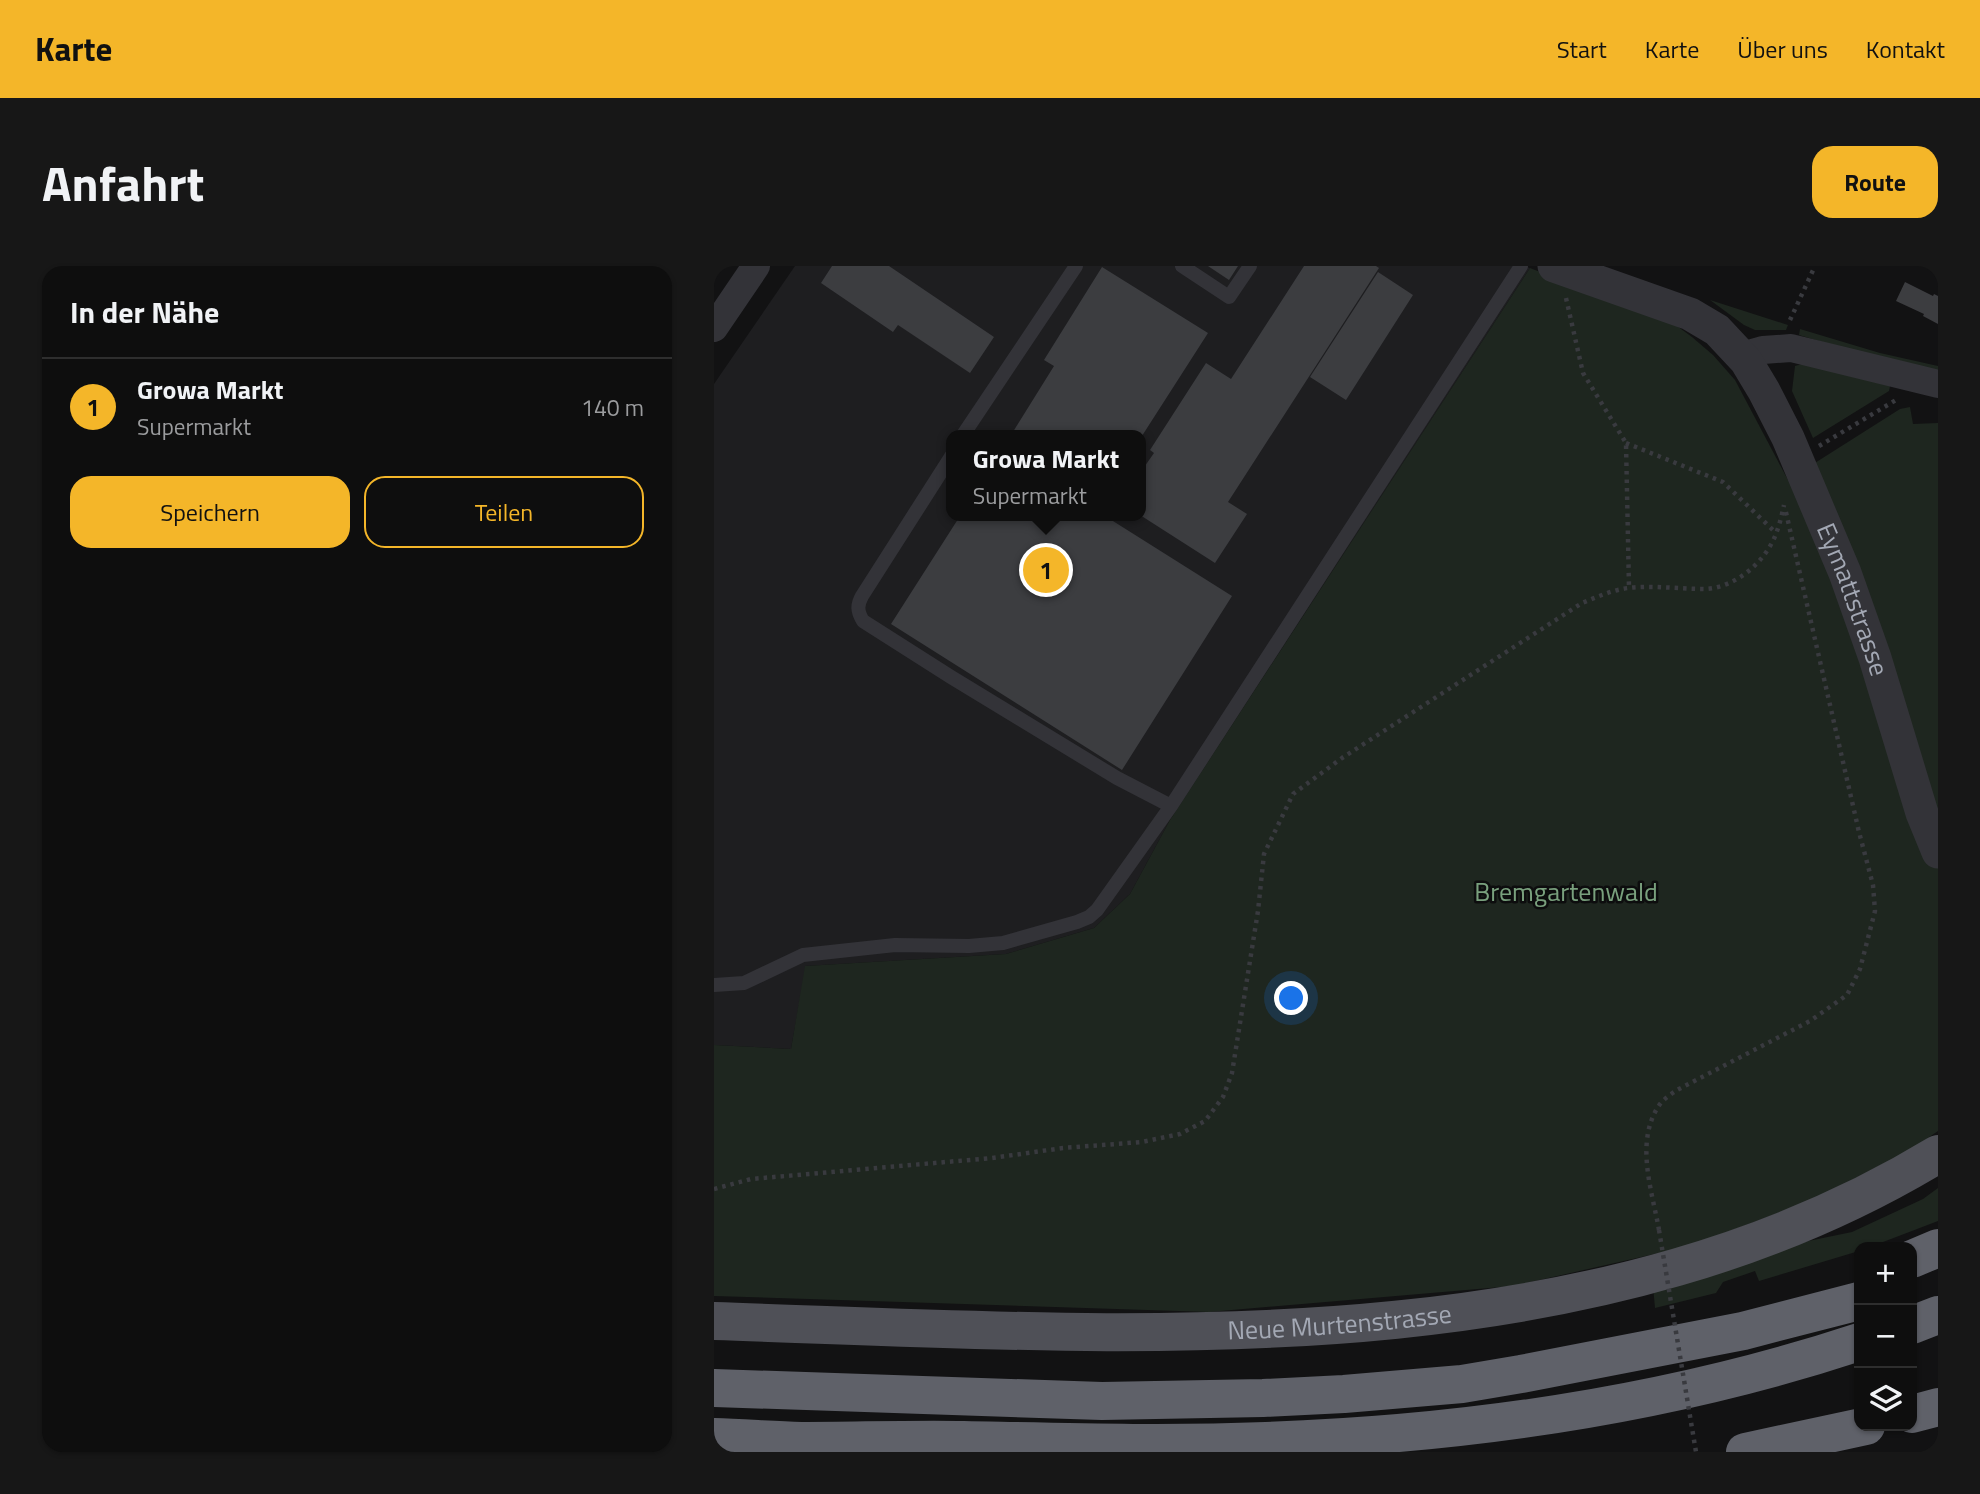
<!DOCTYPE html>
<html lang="de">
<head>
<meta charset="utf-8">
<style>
	:root { --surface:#0e0e0e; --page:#171717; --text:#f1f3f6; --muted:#9b9c9e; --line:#2e2e2e; --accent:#f4b629 }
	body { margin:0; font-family:"Titillium Web",sans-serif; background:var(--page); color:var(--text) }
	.controls { position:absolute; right:21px; bottom:21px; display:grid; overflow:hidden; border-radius:14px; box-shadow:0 2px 5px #0004 }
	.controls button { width:63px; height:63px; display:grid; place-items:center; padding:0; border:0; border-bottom:2px solid var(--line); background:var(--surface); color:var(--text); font:35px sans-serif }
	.you { position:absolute; left:578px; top:733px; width:24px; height:24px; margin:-18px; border:5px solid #fff; border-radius:50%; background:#1a73e8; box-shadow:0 0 0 10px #1a73e833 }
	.badge { display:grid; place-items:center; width:46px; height:46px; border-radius:50%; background:var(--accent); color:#111; font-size:23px; font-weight:700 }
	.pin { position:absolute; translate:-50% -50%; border:4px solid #fff; box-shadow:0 2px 7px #0006 }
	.popup { position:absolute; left:232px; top:164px; width:200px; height:91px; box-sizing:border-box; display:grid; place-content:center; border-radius:14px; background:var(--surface); filter:drop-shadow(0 2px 5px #0005); font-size:23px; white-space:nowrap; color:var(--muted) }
	.popup b { font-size:26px; color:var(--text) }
	.popup::after { content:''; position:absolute; left:50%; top:100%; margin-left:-14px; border:14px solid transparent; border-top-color:var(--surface) }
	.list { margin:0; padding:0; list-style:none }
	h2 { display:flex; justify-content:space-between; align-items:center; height:91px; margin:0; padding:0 28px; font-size:30px }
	h2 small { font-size:23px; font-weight:400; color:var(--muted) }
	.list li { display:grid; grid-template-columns:46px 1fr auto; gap:21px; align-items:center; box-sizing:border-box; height:98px; padding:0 28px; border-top:2px solid var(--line) }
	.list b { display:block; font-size:26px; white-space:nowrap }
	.list p { margin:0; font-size:23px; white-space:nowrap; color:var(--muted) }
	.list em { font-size:23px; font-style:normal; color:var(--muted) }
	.actions { display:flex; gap:14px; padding:21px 28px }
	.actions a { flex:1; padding:16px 0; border:2px solid var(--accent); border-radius:21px; text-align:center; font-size:24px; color:var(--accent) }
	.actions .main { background:var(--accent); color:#111 }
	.icon { flex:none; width:38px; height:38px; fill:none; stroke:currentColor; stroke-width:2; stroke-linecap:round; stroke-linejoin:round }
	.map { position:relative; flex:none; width:1224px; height:1186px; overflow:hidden; border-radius:21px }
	header { display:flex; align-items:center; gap:42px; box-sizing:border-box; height:98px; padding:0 35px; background:var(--accent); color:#111 }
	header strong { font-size:33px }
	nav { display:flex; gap:38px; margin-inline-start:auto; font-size:24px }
	.intro { display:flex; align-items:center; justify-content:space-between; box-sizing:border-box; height:168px; padding:0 42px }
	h1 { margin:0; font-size:49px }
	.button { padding:18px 32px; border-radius:21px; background:var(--accent); color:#111; font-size:24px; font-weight:700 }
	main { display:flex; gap:42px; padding:0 42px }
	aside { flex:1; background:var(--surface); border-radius:21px; box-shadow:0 2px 5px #0004 }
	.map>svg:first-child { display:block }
</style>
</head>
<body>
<header>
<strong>Karte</strong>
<nav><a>Start</a><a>Karte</a><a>Über uns</a><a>Kontakt</a></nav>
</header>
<div class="intro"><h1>Anfahrt</h1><a class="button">Route</a></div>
<main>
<aside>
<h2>In der Nähe<small></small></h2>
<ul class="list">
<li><span class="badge">1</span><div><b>Growa Markt</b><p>Supermarkt</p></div><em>140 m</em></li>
</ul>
<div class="actions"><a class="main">Speichern</a><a>Teilen</a></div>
</aside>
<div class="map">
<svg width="1224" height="1186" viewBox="0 0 1224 1186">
	<rect width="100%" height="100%" fill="#121213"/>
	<!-- built -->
	<path fill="#1e1e20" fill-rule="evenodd" d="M81,0H809L816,2L456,554L416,628L380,662L292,688L92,700L77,783L0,779V118ZM238,169H426V250H238Z"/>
	<!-- green -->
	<path fill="#1e261f" d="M816,2L963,60L978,71L999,89L1021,114L1074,214L1186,143L1196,141L1199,158L1224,157V865L1195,885L1096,935L976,980L799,1020L495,1046L0,1030V779L77,783L91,700L292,688L380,662L416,628L456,554Z
		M996,34L1074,59L1072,64H1041L1030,59Z
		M1086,63L1166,87L1224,100V105L1122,80L1085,69Z
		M1088,98L1176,120L1175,125L1099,172L1078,125L1081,100Z
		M1224,922V955L1156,981H1145V985L1045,1015L1041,1005L1009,1016L1002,1027L941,1042L939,1020L1055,983L1138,966L1209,933Z"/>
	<!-- building -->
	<path fill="#3c3d40" d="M118,0H175L280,71L256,107L184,59L179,66L107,17Z
		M494,0H524L515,14Z
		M590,0H662L665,2L514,236L533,248L501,297L426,249V207L440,187L436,184L492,97L517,113Z
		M388,1L494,67L426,173V169H297L340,100L330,94Z
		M664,6L699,29L632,134L596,111Z
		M1191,16L1219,30L1220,28L1224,30V58L1209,50L1210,48L1182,35Z
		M246,250H391L518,330L408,504L177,358Z"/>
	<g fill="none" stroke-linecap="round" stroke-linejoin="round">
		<!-- path -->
		<path stroke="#393a3f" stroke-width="4.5" stroke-dasharray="3.5 5" stroke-linecap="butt" d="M852,32L869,107L912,177L915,322
			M1076,54L1101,0
			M912,177L1009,216L1062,267
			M1105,180L1182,134
			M0,923L37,913L278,892L349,882L428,876L466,868L491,855L509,831L518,807L544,645L550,588L579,528L628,492L868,337C883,331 898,324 914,322C939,319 965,323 990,323C1022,322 1053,295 1063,265C1066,257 1068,248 1070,239
			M945,964C938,924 920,875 946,838C950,833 957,828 963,824L1096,755L1133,729L1146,703L1161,645L1159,619L1145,566L1071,242"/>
		<!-- service -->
		<path stroke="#333338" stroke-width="14" d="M468,0L515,31L536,0
			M249,169L362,0
			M238,189L148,330C143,339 143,345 149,355L237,411L403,512L457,540
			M0,719L30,717L89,689L181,679L255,680L289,677L363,656L375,651L383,644L457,540L807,0"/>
		<!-- minor -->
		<path stroke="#333338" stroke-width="28" d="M0,62L42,0
			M1028,90L1049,84L1077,82L1224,118"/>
		<!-- tertiary -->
		<path stroke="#333338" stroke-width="33" id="s1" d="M840,0L976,48L1003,64L1032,95L1050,125L1074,172L1131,307L1161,392L1208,547L1224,586"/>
		<!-- primary -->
		<path stroke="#4f5057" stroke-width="38" id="s2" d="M0,1055C403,1068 864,1107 1224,888"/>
		<!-- motorway -->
		<path stroke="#5f6169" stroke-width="38" d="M1198,993L1224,982
			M1198,1059L1224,1049
			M0,1122L388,1135L549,1132L630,1128L748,1118L807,1108L1029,1065L1145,1035
			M1198,1148L1224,1141
			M0,1171C29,1172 58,1174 87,1175C141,1175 195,1173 250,1174C350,1176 451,1179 552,1175C752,1168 954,1139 1145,1076
			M1031,1186L1152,1160"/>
		<!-- path-bridge -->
		<path stroke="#393a3f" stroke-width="4.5" stroke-dasharray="3.5 5" stroke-linecap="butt" d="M945,964L982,1186"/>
	</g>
	<g text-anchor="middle" stroke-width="5" stroke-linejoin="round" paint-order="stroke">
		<!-- street labels -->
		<g font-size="26" fill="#a3a8b4" stroke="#0d0d0e">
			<text dy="9" stroke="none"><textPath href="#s1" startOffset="480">Eymattstrasse</textPath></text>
			<text dy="9" stroke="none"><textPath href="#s2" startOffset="626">Neue Murtenstrasse</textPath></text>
		</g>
		<!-- park labels -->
		<g font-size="26" fill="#79a07d" stroke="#0d0d0e">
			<text x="852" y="635">Bremgartenwald</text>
		</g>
	</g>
</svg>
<div class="controls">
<button>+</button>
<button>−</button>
<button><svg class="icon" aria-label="layers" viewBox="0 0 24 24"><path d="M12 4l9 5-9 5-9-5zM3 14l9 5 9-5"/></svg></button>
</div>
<div class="you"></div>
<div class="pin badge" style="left:332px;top:304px">1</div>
<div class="popup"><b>Growa Markt</b>Supermarkt</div>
</div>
</main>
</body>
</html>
